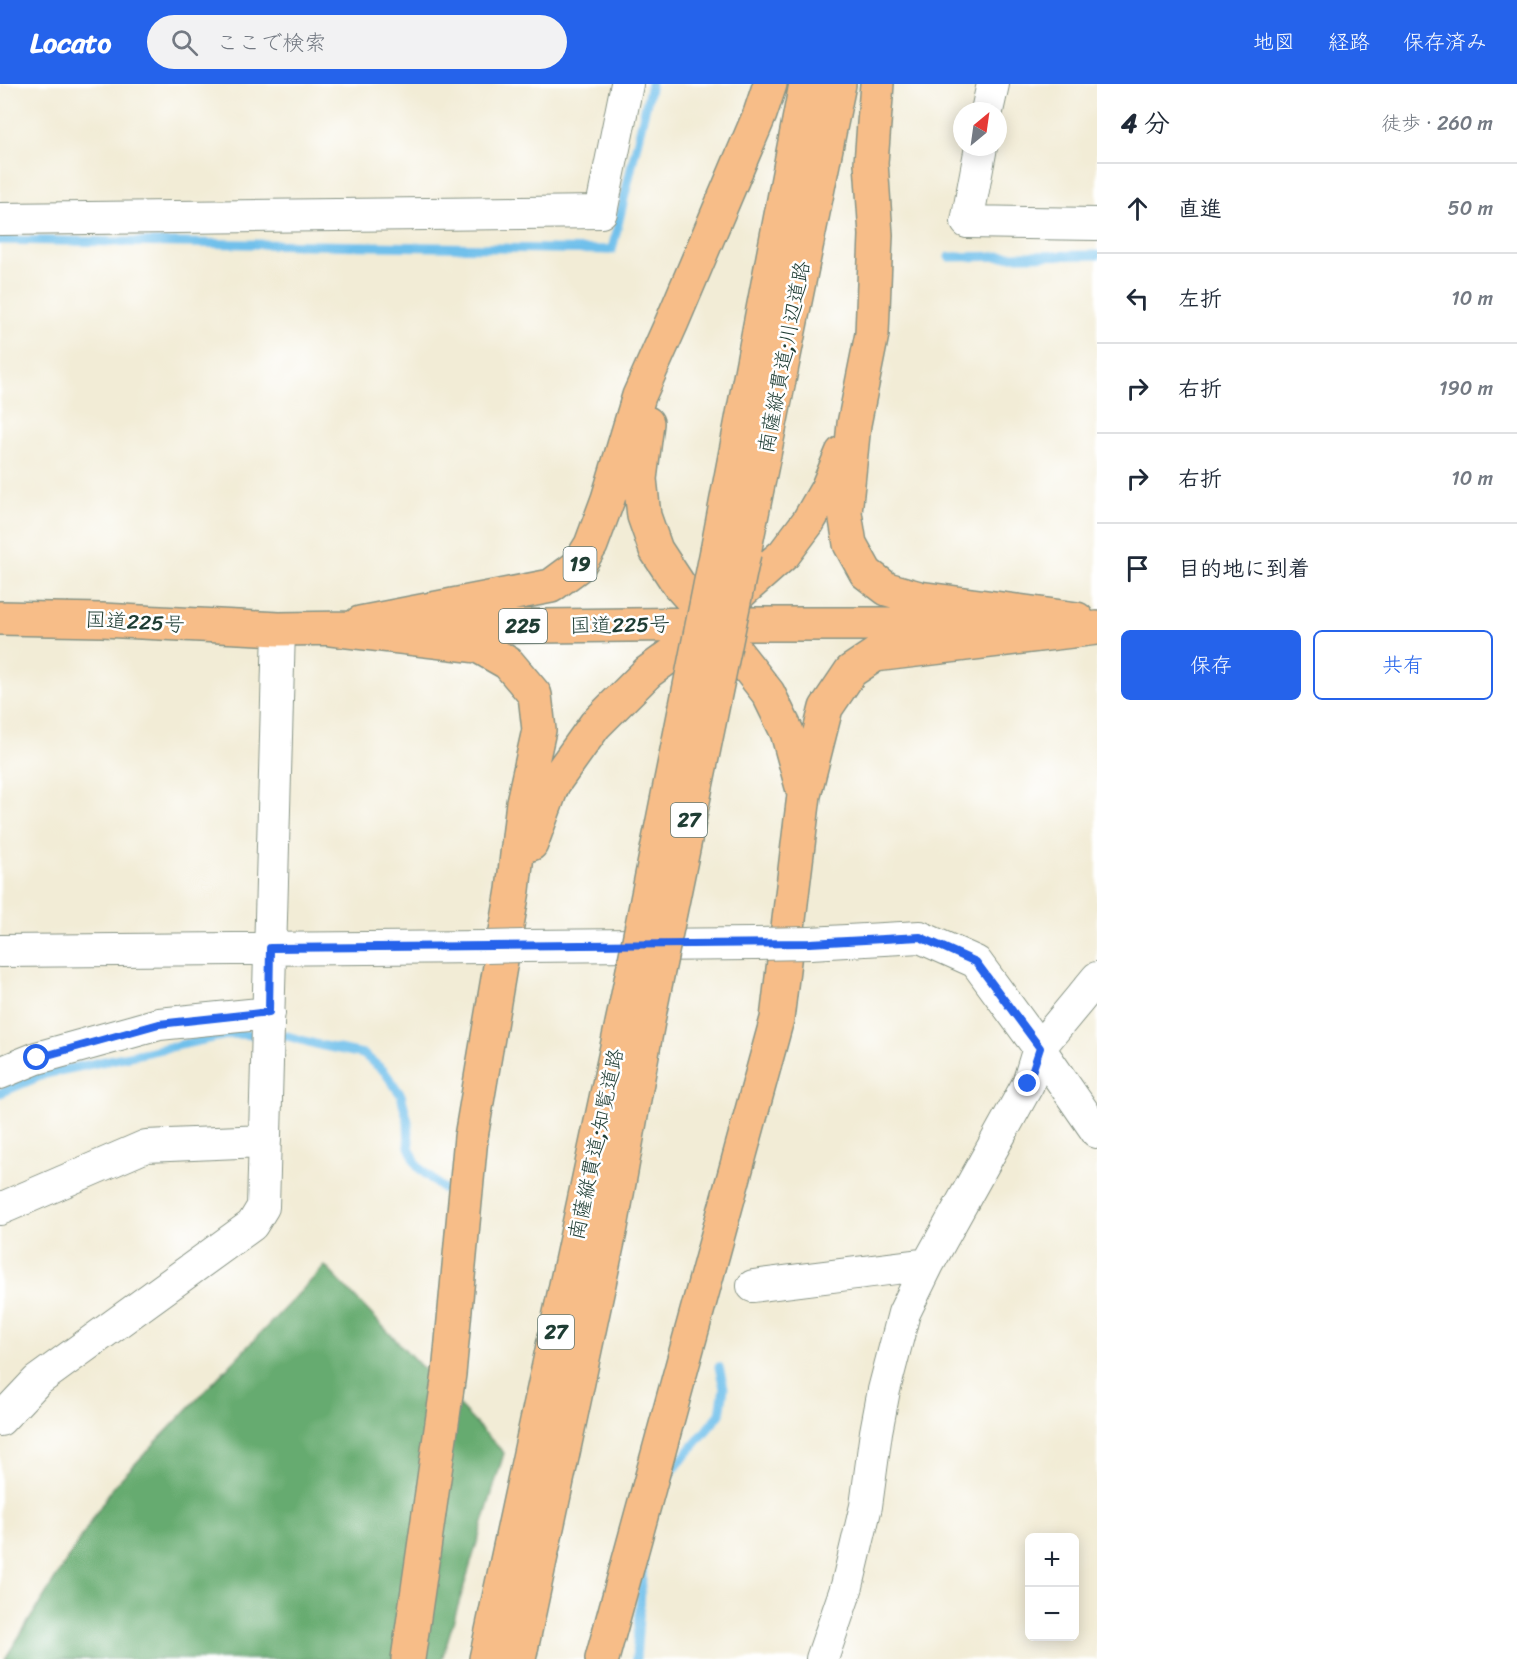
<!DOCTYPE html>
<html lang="ja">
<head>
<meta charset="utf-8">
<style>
	:root { --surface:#fff; --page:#f2f2f3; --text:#1f2937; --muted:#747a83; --line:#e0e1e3; --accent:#2563eb }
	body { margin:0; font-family:Sriracha,"Klee One",sans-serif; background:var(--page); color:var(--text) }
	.controls { position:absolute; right:18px; bottom:18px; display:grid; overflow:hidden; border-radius:9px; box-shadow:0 3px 15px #0003 }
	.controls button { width:54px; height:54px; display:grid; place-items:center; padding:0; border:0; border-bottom:2px solid var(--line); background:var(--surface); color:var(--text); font:30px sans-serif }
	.compass { position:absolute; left:953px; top:18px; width:54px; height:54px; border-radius:50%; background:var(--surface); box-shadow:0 3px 15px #0003; rotate:29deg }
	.stop { position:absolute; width:18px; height:18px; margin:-14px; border:4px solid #2563eb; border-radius:50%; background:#fff }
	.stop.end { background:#2563eb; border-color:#fff; box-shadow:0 2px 6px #0008 }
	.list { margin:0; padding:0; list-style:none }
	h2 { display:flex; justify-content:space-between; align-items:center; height:78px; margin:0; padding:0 24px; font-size:26px }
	h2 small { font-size:20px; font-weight:400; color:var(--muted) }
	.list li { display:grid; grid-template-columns:39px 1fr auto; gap:18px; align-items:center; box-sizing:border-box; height:90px; padding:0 24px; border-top:2px solid var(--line) }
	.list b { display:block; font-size:22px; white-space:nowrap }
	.list em { font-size:20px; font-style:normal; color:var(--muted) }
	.actions { display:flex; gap:12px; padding:18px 24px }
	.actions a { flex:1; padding:14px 0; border:2px solid var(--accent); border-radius:9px; text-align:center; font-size:21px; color:var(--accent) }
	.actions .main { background:var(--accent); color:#fff }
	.icon { flex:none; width:33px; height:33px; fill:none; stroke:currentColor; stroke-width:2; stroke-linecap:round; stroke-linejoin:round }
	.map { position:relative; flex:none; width:1097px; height:1575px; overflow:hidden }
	header { display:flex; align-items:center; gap:36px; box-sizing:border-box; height:84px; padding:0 30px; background:var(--accent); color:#fff }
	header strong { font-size:28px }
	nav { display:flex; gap:33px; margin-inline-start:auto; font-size:21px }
	.search { width:420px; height:54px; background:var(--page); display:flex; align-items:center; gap:15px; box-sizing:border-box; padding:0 21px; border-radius:33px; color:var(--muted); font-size:22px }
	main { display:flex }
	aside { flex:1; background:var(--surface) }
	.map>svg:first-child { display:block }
</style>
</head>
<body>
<header>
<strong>Locato</strong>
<div class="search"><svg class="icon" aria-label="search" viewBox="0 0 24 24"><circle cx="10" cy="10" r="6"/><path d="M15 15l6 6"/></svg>ここで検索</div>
<nav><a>地図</a><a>経路</a><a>保存済み</a></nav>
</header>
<main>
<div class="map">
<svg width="1097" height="1575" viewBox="0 0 1097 1575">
	<rect width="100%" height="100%" fill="#fff"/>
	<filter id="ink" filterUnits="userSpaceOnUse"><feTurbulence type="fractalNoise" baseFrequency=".0167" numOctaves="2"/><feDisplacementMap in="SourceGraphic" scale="12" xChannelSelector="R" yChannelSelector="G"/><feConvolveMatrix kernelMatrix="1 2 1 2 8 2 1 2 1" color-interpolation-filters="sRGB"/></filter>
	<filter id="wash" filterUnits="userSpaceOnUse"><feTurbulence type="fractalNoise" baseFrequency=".008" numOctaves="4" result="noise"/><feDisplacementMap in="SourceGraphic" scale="24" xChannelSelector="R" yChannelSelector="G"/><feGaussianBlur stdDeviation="1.35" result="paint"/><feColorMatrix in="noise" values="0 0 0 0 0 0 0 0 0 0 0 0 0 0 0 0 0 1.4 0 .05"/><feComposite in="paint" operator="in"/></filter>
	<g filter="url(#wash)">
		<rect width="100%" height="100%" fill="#f2ecd6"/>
		<!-- forest -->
		<path fill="#66ab70" stroke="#427452" stroke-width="1.5" d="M325,1182L504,1369L442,1575H5L112,1404Z"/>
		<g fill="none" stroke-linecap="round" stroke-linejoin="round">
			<!-- stream -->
			<path stroke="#70c0eb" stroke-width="9" d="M0,156L612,166L651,0
				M949,173L1097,171
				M0,1009L45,990L231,950L287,952L319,961L363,970L384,987L401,1011L408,1038L409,1063L418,1083L443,1105
				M662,1399L720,1330L724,1304L719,1283
				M636,1575L643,1479"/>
		</g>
	</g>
	<g filter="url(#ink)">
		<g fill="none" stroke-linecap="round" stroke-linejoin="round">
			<!-- minor casing -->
			<g stroke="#889485" stroke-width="34">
				<path id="minor" d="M987,27L993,0
					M981,63L967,138L1097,140
					M0,135L601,128L627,0
					M810,859L920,853L976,878L1039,964L1097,1048
					M523,862L754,860
					M0,867L487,863
					M0,989L37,974L159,940L269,929
					M0,1125L146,1062L265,1057
					M753,1202L928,1180
					M0,1336L37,1297L252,1141L263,1123L279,545
					M822,1575L847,1502L866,1422L876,1348L884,1306L904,1229L928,1180L1028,1000L1039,964L1097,894"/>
			</g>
			<!-- highway casing -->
			<g stroke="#889485" stroke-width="36">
				<path id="highway" d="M877,0L871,79L876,151L872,250L854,340L845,429L850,460L866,489L887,505L919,514L1077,535
					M647,339L640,395L644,432L656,466L679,501L714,540L768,609L787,648L804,710
					M717,467L806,0
					M744,469L839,0
					M0,534L102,536L279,545L352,544
					M360,539L551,502L578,482L591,461L608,415L639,312L672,238L760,30L770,0
					M446,543L714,540H982
					M331,545L478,562L508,579L535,611L539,646L523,718L513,806L471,1053L449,1290L408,1575
					M531,760L553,700L595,641L648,588L714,540L741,508L784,470L808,438L827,405L842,369
					M486,1575L626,921
					M519,1575L611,1143L650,926
					M602,1575L777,935L804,711L826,624L851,587L875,571L1097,544"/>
			</g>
			<!-- minor -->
			<use href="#minor" stroke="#fff" stroke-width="32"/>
			<!-- highway -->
			<use href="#highway" stroke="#f7bd88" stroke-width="33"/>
			<!-- minor-bridge casing -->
			<g stroke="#889485" stroke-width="34" stroke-linecap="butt">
				<path id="minor-bridge" d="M754,860L810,859
					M487,863L523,862"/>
			</g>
			<!-- highway-bridge casing -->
			<g stroke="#889485" stroke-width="36" stroke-linecap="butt">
				<path id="highway-bridge" d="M626,921L717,467
					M650,926L744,469"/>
			</g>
			<!-- minor-bridge -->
			<use href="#minor-bridge" stroke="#fff" stroke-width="32"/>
			<!-- highway-bridge -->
			<use href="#highway-bridge" stroke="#f7bd88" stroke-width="33"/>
		</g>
	</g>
	<g fill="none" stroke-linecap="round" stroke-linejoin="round" filter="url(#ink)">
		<!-- route -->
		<path stroke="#2563eb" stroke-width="8" d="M37,974L159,940L269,928L270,864L810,859L920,853L976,878L1040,964L1028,1000"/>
	</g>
	<g text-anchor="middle" stroke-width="5" stroke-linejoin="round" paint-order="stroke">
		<!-- shield labels -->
		<g fill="#fff" stroke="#627771" stroke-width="1.5">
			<rect x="563.5" y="463" width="33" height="34" rx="4.5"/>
			<rect x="499" y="525" width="48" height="34" rx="4.5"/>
			<rect x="671" y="719" width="36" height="34" rx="4.5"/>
			<rect x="538" y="1231" width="36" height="34" rx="4.5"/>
		</g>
		<g font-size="20" font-weight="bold" fill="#1f3d34">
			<text x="580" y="487">19</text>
			<text x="523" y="549">225</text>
			<text x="689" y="743">27</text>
			<text x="556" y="1255">27</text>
		</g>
		<!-- street labels -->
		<g font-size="21" fill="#1f3d34" stroke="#fff">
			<text transform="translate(784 273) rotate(-79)" y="7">南薩縦貫道;川辺道路</text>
			<text transform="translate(135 538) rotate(3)" y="7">国道225号</text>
			<text transform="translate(620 541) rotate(-1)" y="7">国道225号</text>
			<text transform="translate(596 1060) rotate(-78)" y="7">南薩縦貫道;知覧道路</text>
		</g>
	</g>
</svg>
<div class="controls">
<button>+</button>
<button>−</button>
</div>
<svg class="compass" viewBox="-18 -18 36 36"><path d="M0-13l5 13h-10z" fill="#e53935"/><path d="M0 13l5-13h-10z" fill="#747a83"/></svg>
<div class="stop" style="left:37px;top:974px"></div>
<div class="stop end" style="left:1028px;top:1000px"></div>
</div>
<aside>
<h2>4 分<small>徒歩 · 260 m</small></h2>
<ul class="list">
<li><svg class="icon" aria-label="ahead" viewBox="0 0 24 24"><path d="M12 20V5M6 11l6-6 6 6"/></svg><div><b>直進</b></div><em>50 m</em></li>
<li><svg class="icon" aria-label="left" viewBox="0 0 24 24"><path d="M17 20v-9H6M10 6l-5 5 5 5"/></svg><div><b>左折</b></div><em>10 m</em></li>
<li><svg class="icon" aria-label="right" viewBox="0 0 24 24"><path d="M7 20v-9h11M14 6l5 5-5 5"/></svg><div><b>右折</b></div><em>190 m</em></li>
<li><svg class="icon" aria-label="right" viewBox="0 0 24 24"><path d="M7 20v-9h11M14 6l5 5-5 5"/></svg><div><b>右折</b></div><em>10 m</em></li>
<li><svg class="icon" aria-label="arrive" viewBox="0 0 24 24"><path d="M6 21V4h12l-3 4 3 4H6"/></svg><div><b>目的地に到着</b></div></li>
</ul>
<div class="actions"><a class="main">保存</a><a>共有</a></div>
</aside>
</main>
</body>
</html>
